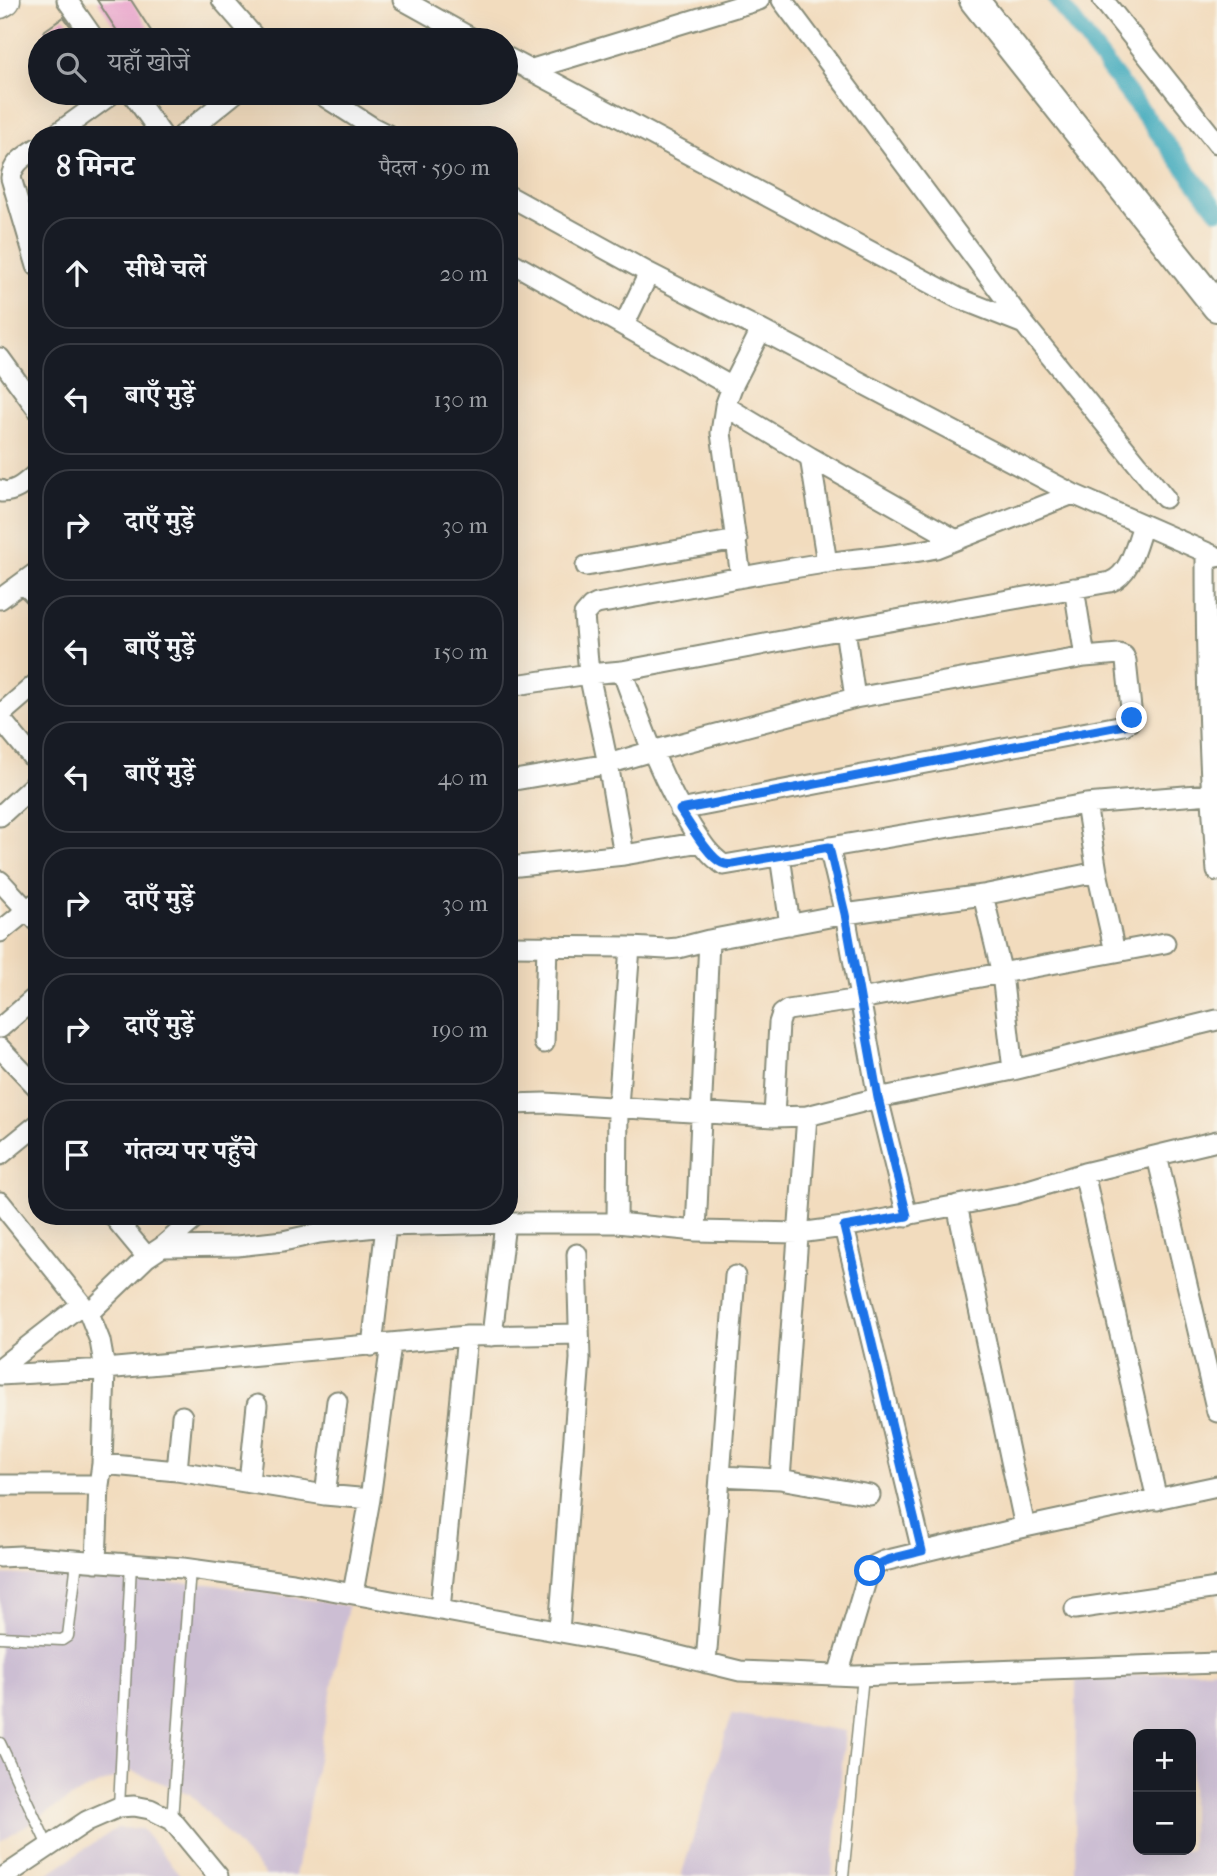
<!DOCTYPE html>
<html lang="hi">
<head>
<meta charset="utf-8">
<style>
	:root { --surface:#171b24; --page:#20242c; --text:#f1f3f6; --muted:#9ea1a6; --line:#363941 }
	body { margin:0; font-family:"IM FELL French Canon","Noto Serif Devanagari",serif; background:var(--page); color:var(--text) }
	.controls { position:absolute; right:21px; bottom:21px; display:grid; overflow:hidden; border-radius:14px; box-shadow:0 7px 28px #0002 }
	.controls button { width:63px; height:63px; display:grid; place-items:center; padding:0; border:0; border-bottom:2px solid var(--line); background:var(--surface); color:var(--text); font:35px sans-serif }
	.stop { position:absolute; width:21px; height:21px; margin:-16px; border:5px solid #1a73e8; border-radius:50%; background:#fff }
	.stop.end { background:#1a73e8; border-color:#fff; box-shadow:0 2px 7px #0008 }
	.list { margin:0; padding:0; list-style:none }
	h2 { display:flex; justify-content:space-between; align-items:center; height:91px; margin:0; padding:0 28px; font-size:30px }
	h2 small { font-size:23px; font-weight:400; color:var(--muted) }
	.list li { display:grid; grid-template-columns:46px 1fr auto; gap:21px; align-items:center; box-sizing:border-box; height:112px; margin:0 14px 14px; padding:0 14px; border:2px solid var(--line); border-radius:28px }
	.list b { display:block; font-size:26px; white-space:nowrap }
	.list em { font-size:23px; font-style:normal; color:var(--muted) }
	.icon { flex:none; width:38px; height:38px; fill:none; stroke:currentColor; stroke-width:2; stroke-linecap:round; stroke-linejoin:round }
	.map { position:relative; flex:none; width:1217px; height:1876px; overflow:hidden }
	.search { position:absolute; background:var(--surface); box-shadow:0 7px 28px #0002; left:28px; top:28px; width:490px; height:77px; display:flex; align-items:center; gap:18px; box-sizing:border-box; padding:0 24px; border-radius:38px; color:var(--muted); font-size:26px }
	.panel { position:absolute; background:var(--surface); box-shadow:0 7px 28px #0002; left:28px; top:126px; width:490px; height:1099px; border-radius:28px }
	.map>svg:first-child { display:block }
</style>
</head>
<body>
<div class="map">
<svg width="1217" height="1876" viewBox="0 0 1217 1876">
	<rect width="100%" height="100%" fill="#f7f3e8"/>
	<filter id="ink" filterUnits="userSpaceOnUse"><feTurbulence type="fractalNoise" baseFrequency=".0143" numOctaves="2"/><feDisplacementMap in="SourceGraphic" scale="14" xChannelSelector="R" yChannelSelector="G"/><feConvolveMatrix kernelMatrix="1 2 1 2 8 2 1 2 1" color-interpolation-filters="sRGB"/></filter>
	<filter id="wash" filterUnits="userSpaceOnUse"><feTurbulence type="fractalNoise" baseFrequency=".00686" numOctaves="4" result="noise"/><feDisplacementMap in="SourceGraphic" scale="28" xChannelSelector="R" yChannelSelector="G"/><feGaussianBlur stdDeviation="1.57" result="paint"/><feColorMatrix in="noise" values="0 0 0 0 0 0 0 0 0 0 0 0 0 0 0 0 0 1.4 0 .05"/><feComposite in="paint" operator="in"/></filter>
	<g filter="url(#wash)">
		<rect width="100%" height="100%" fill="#f2dcbe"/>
		<!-- industrial -->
		<path fill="#ccbed3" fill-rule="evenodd" d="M0,1574L209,1584L348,1606L295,1876H266L190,1794L131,1771L81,1792L0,1841Z
			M1217,1669V1876H1075L1076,1680ZM1138,1734H1191V1850H1138Z
			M732,1714L845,1731L832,1876H681Z
			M117,1828L142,1829L181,1876H44Z"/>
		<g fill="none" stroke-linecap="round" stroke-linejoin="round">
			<!-- canal -->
			<path stroke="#3da9bc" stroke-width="18" d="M1057,0L1217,210"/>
		</g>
		<g id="blocks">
			<!-- building -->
			<path fill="#eaa4cc" d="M97,0H131L151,31L136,40H123Z
				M64,17L80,40H50L44,31Z"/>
		</g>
	</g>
	<g filter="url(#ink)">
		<use href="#blocks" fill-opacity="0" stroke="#888c79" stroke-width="2"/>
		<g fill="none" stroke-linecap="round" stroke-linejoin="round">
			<!-- lane casing -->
			<g stroke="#888c79" stroke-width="13">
				<path id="lane" d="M0,1637L62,1640L68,1636L77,1561
					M0,1743L49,1848
					M119,1807L131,1564
					M172,1820L190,1569
					M843,1876L863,1676"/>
			</g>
			<!-- street casing -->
			<g stroke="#888c79" stroke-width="23">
				<path id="street" d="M67,0L95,40
					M222,0L257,40
					M403,0L475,40
					M782,0L1025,325L1165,498
					M1103,0L1217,143
					M506,57L958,298L1024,324
					M529,70L759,0
					M132,93L162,135
					M319,93L372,127L388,135
					M55,135L113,93
					M183,135L235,93
					M37,148C25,157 13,162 11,178L37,266
					M509,196L649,273L761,330L1073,494L1217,557
					M509,261L732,387
					M624,325L649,273
					M0,358L37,409
					M725,406L810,457L956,540
					M810,457L827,563
					M0,490L1,492C16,493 26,482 37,473
					M1206,553C1206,660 1208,765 1217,871
					M586,566L737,540
					M741,577L721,433L725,406L732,387L761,330
					M23,583L37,597
					M1074,588L1085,657
					M0,599L37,572
					M845,629L855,698
					M622,671C642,725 661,780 692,828C701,842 710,856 724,865L1086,804L1210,794
					M509,686L589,674L622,671L845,629L1110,582C1131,574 1136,544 1143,525
					M0,715L37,683
					M0,718L37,763
					M509,781L608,764L652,751L855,698L1085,657L1119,654L1124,656L1126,661L1132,718L1129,722L1124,725L680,810
					M1086,804L1097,872L1115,952
					M0,816L37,782
					M829,847L845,914L878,1098L907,1216
					M624,855L608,764L589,674L584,615L591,607L597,604C673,590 748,575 824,563C862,558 899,556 936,548L1073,494
					M780,856L790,925
					M509,867L624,855L701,842
					M0,881L37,921
					M983,895L1002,974L1013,1070
					M0,932L36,903
					M509,946L630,947L666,949L678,948L709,940L845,914L983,895L1097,872
					M0,1028L37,996
					M544,1043L547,946
					M0,1048L37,1087
					M509,1104L545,1103L774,1117L807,1116L878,1098L1013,1070L1217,1020
					M774,1117L779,1023L782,1014L788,1010L860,999L1165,943
					M0,1155L37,1125
					M1157,1156L1217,1412
					M1084,1173L1157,1500
					M0,1202L89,1313L100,1341L105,1369L102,1464L99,1485L96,1562
					M957,1205L1025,1527
					M113,1216L147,1257
					M617,1223L618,1106L630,947
					M844,1227L922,1551
					M696,1231L709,940
					M162,1247L237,1246L283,1241L319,1233L386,1226L505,1223H617L696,1231L799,1233L844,1227L1015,1194L1084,1173L1217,1141
					M89,1313L147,1257L162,1247L198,1216
					M492,1336L505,1223
					M372,1346L386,1226
					M0,1368L82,1304
					M0,1375L105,1369L467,1336L579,1334
					M102,1464L177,1471L325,1495L370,1499
					M177,1471L182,1416
					M720,1476L780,1479L807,1116
					M780,1479L870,1495
					M249,1482L257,1405
					M0,1485H99
					M325,1495L337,1401
					M0,1557L20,1556L183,1568L293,1583L643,1647L740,1671L856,1676L1217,1663
					M353,1593L370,1499L391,1344
					M440,1609L467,1336
					M1075,1609L1217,1588
					M559,1631L580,1359L577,1254
					M706,1663L735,1276
					M838,1675L866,1581L870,1571L875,1565L884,1561L1025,1527L1217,1486
					M5,1876L87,1821L119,1807L134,1806L150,1809L172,1820L218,1876"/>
			</g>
			<!-- secondary casing -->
			<g stroke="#888c79" stroke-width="32">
				<path id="secondary" d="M974,0L1217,307"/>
			</g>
			<!-- primary casing -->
			<g stroke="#888c79" stroke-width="33">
				<path id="primary" d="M0,3L5,0"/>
			</g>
			<!-- lane -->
			<use href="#lane" stroke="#fff" stroke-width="10"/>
			<!-- street -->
			<use href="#street" stroke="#fff" stroke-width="19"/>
			<!-- secondary -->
			<use href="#secondary" stroke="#fff" stroke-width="28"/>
			<!-- primary -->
			<use href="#primary" stroke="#fff" stroke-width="30"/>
		</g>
	</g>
	<g fill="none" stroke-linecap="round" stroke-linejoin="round" filter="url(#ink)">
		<!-- route -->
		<path stroke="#1a73e8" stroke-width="9" d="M870,1571C883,1558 904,1556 922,1551L844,1227L907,1216L878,1098L845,914L829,847L733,864C729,865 726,865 722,863C709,858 689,823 680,810L1124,725L1132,718"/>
	</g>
</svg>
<div class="controls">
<button>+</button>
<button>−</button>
</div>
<div class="stop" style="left:870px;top:1571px"></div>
<div class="stop end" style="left:1132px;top:718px"></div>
<div class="search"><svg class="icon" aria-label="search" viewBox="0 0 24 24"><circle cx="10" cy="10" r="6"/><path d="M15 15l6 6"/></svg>यहाँ खोजें</div>
<section class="panel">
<h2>8 मिनट<small>पैदल · 590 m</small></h2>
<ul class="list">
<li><svg class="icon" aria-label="ahead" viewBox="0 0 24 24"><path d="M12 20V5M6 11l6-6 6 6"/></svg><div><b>सीधे चलें</b></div><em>20 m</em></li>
<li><svg class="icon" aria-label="left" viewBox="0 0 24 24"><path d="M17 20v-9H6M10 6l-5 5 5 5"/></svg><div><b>बाएँ मुड़ें</b></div><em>130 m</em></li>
<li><svg class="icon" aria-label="right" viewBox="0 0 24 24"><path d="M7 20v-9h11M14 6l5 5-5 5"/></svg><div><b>दाएँ मुड़ें</b></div><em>30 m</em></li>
<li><svg class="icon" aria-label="left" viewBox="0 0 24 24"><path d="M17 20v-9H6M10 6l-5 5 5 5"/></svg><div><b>बाएँ मुड़ें</b></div><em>150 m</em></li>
<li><svg class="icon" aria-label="left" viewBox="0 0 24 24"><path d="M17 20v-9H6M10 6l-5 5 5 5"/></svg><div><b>बाएँ मुड़ें</b></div><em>40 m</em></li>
<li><svg class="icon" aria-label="right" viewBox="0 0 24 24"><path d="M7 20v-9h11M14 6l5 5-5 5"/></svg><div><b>दाएँ मुड़ें</b></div><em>30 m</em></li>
<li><svg class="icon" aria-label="right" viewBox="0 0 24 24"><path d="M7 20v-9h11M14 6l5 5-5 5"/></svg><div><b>दाएँ मुड़ें</b></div><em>190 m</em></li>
<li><svg class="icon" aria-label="arrive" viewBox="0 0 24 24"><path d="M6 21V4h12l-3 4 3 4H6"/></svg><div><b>गंतव्य पर पहुँचे</b></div></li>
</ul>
</section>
</div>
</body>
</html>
